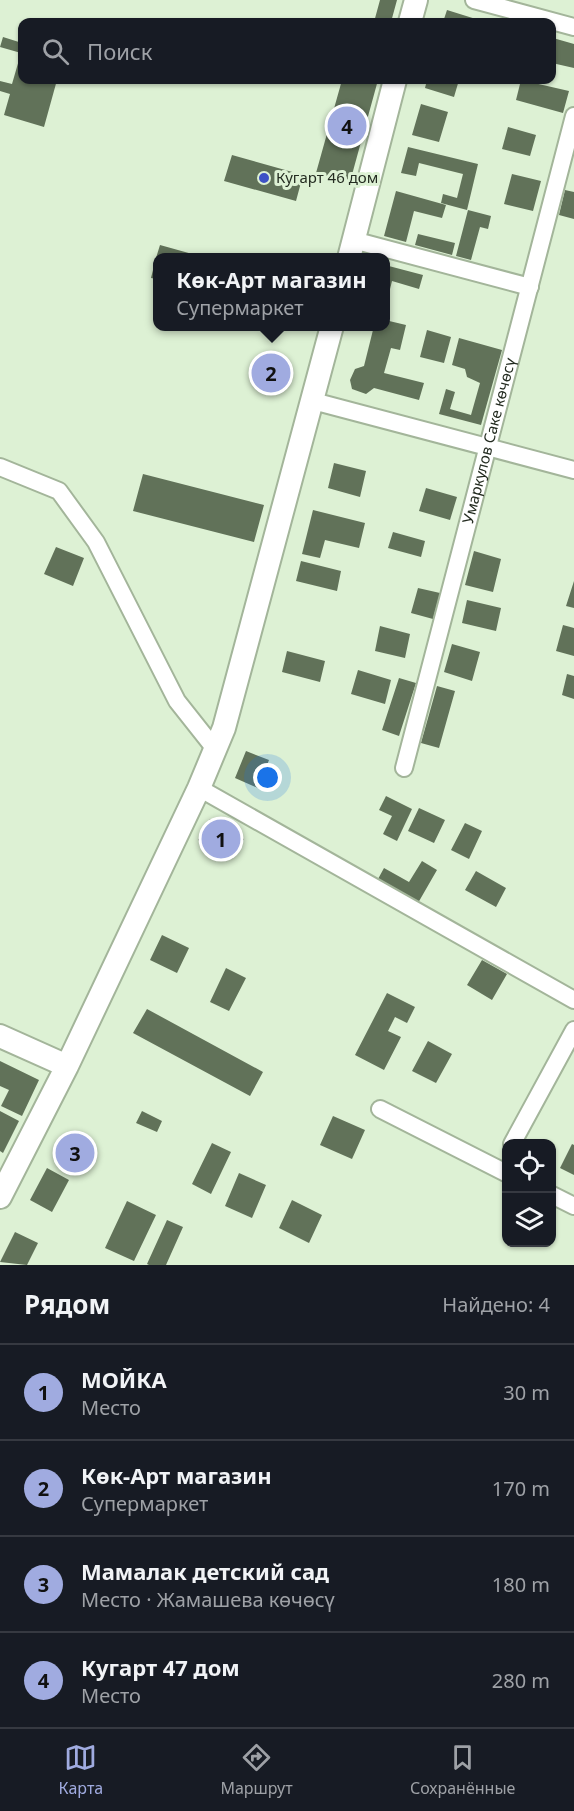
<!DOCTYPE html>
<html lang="ru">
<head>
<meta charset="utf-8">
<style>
	:root { --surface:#171b24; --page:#242831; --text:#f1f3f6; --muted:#9ea1a6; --line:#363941; --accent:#a0abe0 }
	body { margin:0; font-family:"Noto Sans",sans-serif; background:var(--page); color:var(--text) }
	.controls { position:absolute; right:18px; bottom:18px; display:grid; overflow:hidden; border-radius:12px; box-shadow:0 2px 4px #0004 }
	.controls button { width:54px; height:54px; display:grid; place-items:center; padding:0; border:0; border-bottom:2px solid var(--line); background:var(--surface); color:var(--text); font:30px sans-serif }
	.you { position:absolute; left:268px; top:778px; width:21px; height:21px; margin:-15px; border:4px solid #fff; border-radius:50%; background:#1a73e8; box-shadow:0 0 0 9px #1a73e833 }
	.badge { display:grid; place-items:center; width:39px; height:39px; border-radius:50%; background:var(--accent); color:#111; font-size:20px; font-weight:700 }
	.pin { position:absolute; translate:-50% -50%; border:3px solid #fff; box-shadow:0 2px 6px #0006 }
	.popup { position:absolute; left:153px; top:253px; width:237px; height:78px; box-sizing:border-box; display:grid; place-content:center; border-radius:12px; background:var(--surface); filter:drop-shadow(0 2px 4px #0005); font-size:20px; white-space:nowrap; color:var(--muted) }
	.popup b { font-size:22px; color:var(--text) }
	.popup::after { content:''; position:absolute; left:50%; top:100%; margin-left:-12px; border:12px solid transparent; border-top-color:var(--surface) }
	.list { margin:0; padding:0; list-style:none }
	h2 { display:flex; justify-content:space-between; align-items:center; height:78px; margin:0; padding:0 24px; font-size:26px }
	h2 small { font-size:20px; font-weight:400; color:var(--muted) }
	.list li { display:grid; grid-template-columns:39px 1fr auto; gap:18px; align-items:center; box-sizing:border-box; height:96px; padding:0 24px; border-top:2px solid var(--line) }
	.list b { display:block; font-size:22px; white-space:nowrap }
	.list p { margin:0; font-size:20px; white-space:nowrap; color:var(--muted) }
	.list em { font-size:20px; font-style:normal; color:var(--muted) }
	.icon { flex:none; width:33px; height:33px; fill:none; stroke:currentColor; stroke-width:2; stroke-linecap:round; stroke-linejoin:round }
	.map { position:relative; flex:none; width:574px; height:1265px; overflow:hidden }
	.search { position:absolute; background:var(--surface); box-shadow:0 2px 4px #0004; left:18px; right:18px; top:18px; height:66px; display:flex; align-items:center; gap:15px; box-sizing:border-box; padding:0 21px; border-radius:12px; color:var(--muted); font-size:22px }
	.sheet { height:462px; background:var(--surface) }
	nav { display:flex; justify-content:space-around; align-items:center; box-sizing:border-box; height:84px; border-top:2px solid var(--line); background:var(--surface); font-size:16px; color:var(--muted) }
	nav a { display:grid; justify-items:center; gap:3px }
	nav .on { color:var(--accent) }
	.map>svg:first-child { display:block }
</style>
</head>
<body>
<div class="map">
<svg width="574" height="1265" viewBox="0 0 574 1265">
	<rect width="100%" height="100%" fill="#ddf1d4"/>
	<!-- building -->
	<path fill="#617259" d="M380,0H397L391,22H374Z
		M447,10L479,20L478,22H443Z
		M3,37L22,43V80H57L44,127L4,115L10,94L0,91V81L12,84L21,53L0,47Z
		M553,38L574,44V68L552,63Z
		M342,80H378L350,182L316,173Z
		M427,80H459L454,97L425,88Z
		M521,80L569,91L563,113L516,100Z
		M421,104L448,112L439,142L412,135Z
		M508,127L536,135L530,156L502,149Z
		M408,147L478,164L467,210L441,203L443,194L457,198L463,174L419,163L416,176L401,173Z
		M232,155L303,175L296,201L224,181Z
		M512,174L541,181L533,211L504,204Z
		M565,190L574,192V219L559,215Z
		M396,191L446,205L442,218L414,211L406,242L384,236Z
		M468,210L491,216L488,229L480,227L471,260L456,256Z
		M418,234L455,243L452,255L415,245Z
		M160,245L203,257V258H156Z
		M156,258H157V279L151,278Z
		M385,265L423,275L419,289L392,281L389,293L385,292Z
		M385,320L406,325L400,350L391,348L384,373L424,383L419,400L374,388L366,394L352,389L350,380L355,369L364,366L374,326H385Z
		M427,330L451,337L444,363L420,357Z
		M459,338L502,350L481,425L439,414L446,389L455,392L450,409L471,415L480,383L467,377L465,369L452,365Z
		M263,363L283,368L278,387L258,381Z
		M334,463L366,471L360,497L328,488Z
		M143,474L264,505L254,542L133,511Z
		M426,488L457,497L450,520L419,511Z
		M313,510L365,523L359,548L325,540L320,558L302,554Z
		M393,532L425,541L421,557L388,548Z
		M56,547L84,558L73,586L44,574Z
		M474,551L501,559L493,592L465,585Z
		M301,561L341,571L337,591L296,581Z
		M574,581V608L566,606Z
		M418,588L440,593L433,619L411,613Z
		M467,600L501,608L496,631L462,623Z
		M563,625L574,628V656L556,651Z
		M380,626L410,634L405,658L375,651Z
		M452,644L480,652L472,681L444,672Z
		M287,651L325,661L320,682L282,672Z
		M358,670L391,680L385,704L351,694Z
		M567,674L574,676V699L562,695Z
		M399,678L416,683L399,736L382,730Z
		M437,686L455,691L439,748L421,743Z
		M246,751L269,760L258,788L235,778Z
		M386,796L412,809L397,841L383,834L392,816L379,810Z
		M419,808L445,820L434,843L408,831Z
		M210,819L244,839L232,859L198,840Z
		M465,823L482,831L469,859L451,850Z
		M422,861L437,870L418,903L378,879L384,868L409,882Z
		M476,871L506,888L496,907L465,890Z
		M162,935L189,948L177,973L150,960Z
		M482,960L507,974L492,1000L467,985Z
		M226,968L246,978L229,1011L210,1002Z
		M387,993L415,1007L407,1023L395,1017L388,1031L401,1037L384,1070L355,1055Z
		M147,1009L263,1072L250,1096L133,1033Z
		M428,1041L452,1054L436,1083L412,1071Z
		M0,1061L39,1080L22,1116L1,1106L9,1090L0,1086Z
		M0,1111L19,1121L3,1153L0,1151Z
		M142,1111L162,1121L157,1132L136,1123Z
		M333,1116L365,1130L352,1159L320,1145Z
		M66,1133L96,1148L84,1172L54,1157Z
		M212,1143L231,1152L211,1194L192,1184Z
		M572,1144L574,1145V1175L560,1168Z
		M47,1168L69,1180L52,1212L30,1200Z
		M239,1173L266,1185L252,1218L225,1206Z
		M292,1200L322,1215L309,1243L279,1228Z
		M127,1201L156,1215L134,1261L105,1248Z
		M167,1220L183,1227L166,1265H149L147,1264Z
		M15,1232L38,1243L27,1265L0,1262Z"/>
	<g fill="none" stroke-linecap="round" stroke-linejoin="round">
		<!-- minor casing -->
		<g stroke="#a3b59a" stroke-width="20">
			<g id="minor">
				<path d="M474,0L574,27"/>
				<path d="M353,240L530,287"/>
				<path d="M313,401L574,470"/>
				<path d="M0,467L59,491L96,542L177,701L215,749"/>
				<path id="s1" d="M404,768L574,116"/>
				<path d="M199,788L574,1000"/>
				<path d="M380,1109L506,1173"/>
				<path d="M512,1144L574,1030"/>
				<path d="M552,1195L574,1206"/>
			</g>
		</g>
		<!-- secondary casing -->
		<g stroke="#a3b59a" stroke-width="26">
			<path id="secondary" d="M410,22L416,0
				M349,258L395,80
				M0,1036L67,1066
				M0,1197L67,1066L199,788L224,728L332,326"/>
		</g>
		<!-- minor -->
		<use href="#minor" stroke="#fff" stroke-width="16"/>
		<!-- secondary -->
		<use href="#secondary" stroke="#fff" stroke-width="22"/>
	</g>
	<!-- markers -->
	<circle fill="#3e52c5" stroke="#ddf1d4" stroke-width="2" cx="264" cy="178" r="6"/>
	<g text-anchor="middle" stroke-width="6" stroke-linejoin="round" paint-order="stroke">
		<!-- poi labels -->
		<g font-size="15" fill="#242c21" stroke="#ddf1d4" text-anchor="start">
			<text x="276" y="183">Кугарт 46 дом</text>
		</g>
		<!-- street labels -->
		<g font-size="15" fill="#242c21" stroke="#ddf1d4">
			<text dy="5" stroke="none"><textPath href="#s1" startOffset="338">Умаркулов Саке көчөсү</textPath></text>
		</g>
	</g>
</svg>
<div class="controls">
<button><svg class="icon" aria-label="locate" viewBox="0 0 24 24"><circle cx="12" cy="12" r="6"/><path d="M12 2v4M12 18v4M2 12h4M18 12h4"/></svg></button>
<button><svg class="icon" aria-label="layers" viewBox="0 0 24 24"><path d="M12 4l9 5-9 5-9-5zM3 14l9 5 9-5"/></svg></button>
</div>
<div class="you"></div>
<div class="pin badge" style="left:221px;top:839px">1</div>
<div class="pin badge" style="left:271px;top:373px">2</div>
<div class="popup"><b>Көк-Арт магазин</b>Супермаркет</div>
<div class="pin badge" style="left:75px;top:1153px">3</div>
<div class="pin badge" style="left:347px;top:126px">4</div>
<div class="search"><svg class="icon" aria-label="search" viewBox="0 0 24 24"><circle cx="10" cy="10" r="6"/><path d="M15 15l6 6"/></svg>Поиск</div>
</div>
<section class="sheet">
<h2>Рядом<small>Найдено: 4</small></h2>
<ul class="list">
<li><span class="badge">1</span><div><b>МОЙКА</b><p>Место</p></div><em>30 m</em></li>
<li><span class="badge">2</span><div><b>Көк-Арт магазин</b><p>Супермаркет</p></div><em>170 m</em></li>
<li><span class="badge">3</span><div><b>Мамалак детский сад</b><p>Место · Жамашева көчөсү</p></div><em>180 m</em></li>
<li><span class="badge">4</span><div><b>Кугарт 47 дом</b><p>Место</p></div><em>280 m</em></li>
</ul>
</section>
<nav>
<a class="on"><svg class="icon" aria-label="map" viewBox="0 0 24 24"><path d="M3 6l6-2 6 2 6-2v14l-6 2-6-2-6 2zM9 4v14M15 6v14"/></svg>Карта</a>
<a><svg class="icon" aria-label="directions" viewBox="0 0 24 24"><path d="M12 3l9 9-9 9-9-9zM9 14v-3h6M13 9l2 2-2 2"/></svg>Маршрут</a>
<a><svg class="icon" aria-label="saved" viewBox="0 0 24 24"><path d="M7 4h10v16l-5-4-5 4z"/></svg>Сохранённые</a>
</nav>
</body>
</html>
